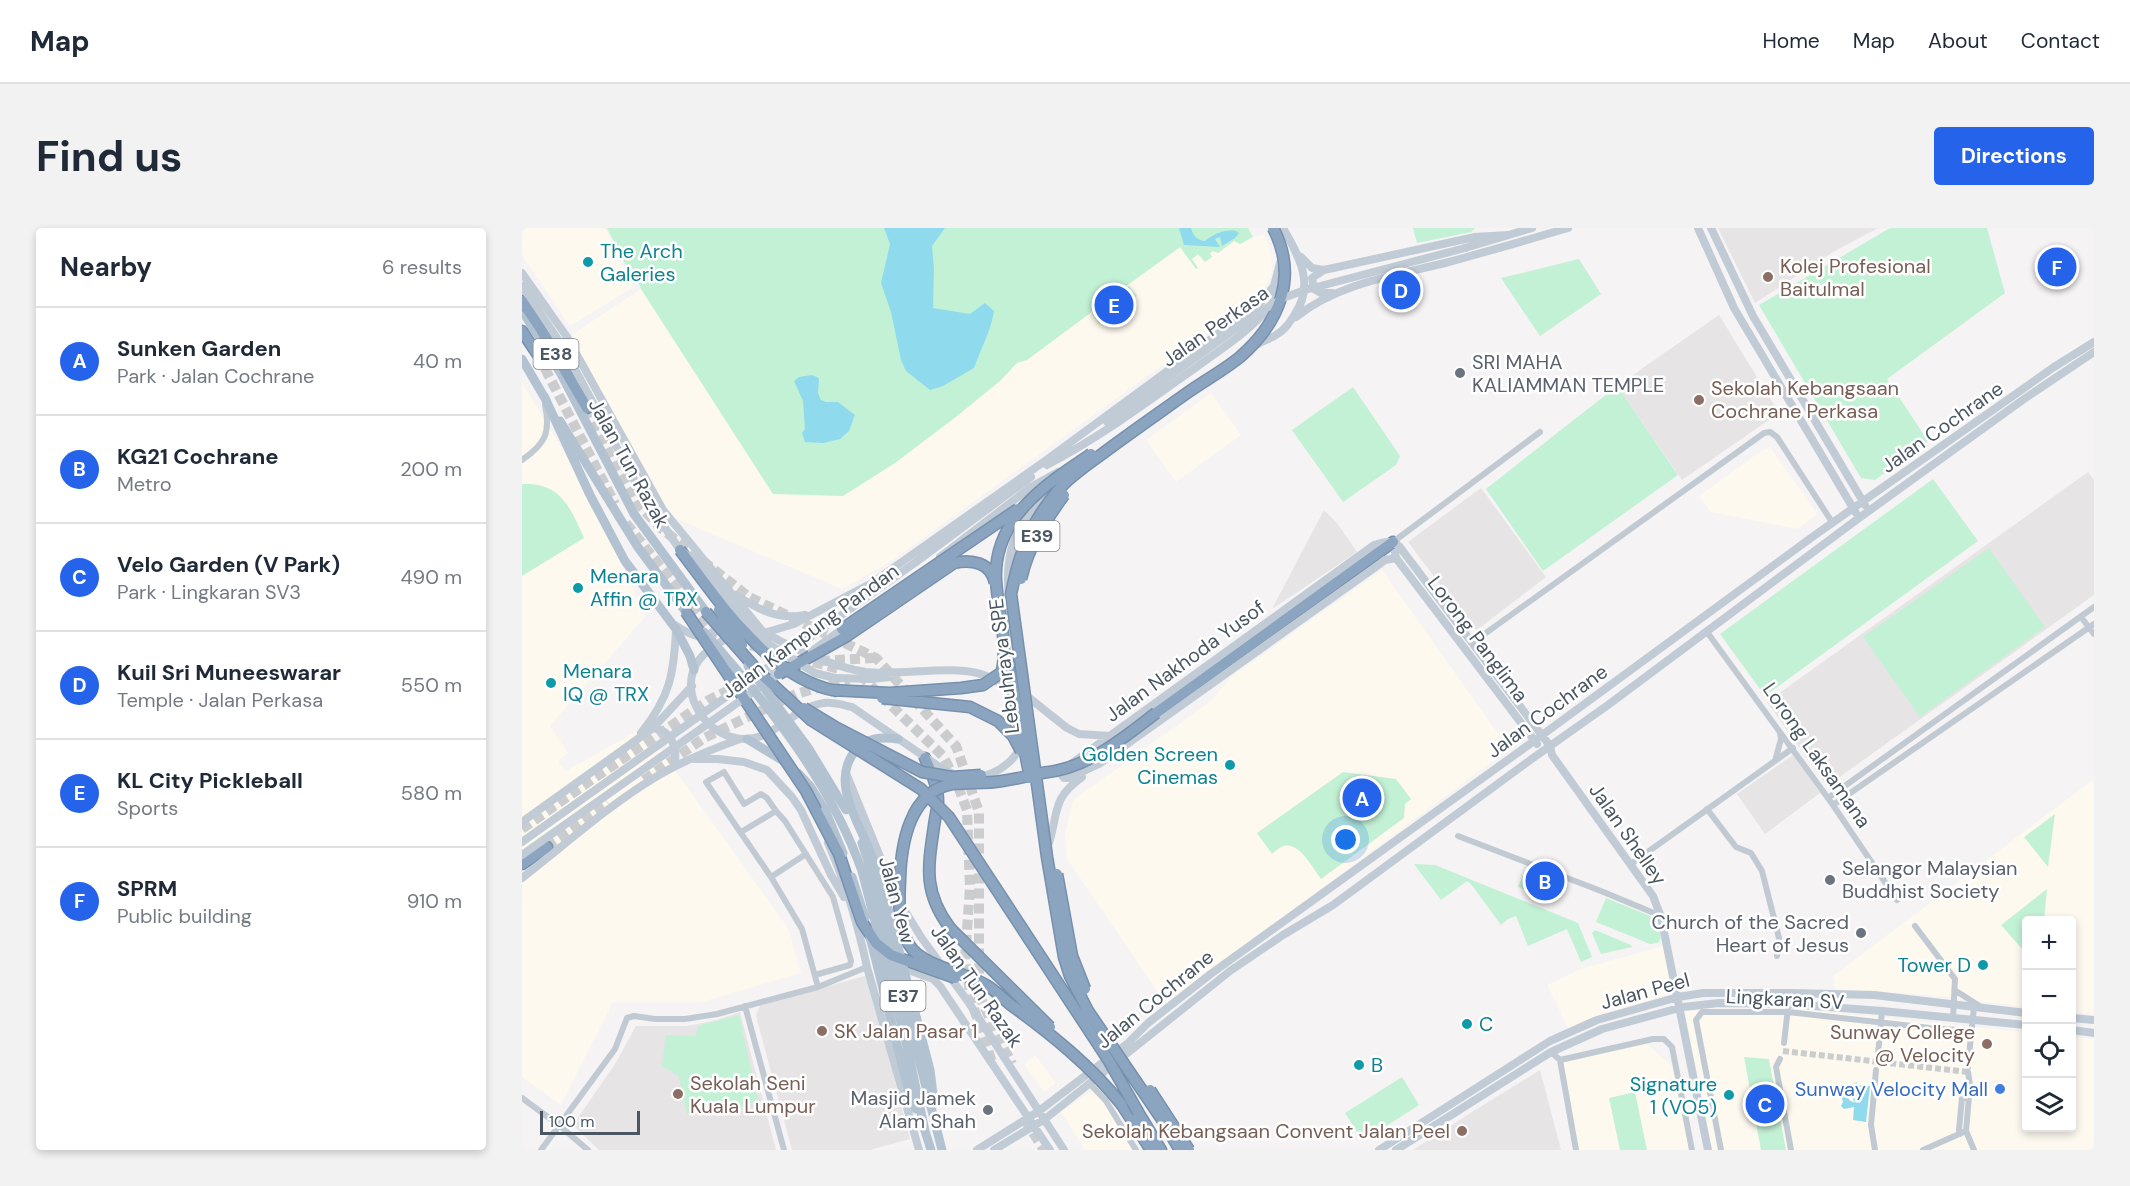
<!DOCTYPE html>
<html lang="en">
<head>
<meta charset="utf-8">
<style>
	:root { --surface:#fff; --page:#f2f2f3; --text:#1f2937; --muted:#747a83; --line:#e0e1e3; --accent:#2563eb }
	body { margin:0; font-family:"DM Sans",sans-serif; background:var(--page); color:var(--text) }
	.controls { position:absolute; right:18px; bottom:18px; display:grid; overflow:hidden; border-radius:6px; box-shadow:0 3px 9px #0003 }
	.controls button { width:54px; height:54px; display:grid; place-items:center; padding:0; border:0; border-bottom:2px solid var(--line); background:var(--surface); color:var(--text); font:30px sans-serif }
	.scale { position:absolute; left:18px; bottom:15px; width:100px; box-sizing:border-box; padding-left:6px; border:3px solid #4a5661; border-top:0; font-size:16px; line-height:21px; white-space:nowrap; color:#4a5661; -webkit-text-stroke:4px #fff; paint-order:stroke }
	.you { position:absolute; left:824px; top:612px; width:21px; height:21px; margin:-15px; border:4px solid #fff; border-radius:50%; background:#1a73e8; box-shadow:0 0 0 9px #1a73e833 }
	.badge { display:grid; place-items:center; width:39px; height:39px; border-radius:50%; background:var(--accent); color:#fff; font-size:20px; font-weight:700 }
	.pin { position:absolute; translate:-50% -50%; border:3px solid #fff; box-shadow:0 2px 6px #0006 }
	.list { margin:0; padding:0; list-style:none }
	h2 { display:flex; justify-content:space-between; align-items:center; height:78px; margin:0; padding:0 24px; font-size:26px }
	h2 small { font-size:20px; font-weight:400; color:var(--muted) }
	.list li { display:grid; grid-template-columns:39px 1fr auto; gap:18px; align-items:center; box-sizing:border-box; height:108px; padding:0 24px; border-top:2px solid var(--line) }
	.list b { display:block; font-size:22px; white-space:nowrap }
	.list p { margin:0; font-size:20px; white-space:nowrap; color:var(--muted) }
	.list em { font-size:20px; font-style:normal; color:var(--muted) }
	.icon { flex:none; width:33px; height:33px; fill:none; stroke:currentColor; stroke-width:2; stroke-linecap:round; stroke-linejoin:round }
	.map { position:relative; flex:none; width:1572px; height:922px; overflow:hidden; border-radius:6px }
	header { display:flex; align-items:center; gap:36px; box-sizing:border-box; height:84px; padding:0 30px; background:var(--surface); border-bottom:2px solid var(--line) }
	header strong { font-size:28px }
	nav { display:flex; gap:33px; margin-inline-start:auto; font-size:21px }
	.intro { display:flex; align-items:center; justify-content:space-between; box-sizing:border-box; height:144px; padding:0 36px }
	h1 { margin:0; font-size:42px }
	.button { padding:15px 27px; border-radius:6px; background:var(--accent); color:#fff; font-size:21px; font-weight:700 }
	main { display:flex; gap:36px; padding:0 36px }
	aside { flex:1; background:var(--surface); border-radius:6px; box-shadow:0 3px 9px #0003 }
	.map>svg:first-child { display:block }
</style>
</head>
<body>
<header>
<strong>Map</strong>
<nav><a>Home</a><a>Map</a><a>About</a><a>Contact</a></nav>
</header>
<div class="intro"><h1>Find us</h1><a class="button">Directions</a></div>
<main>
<aside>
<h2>Nearby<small>6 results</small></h2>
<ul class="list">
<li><span class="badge">A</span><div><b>Sunken Garden</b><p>Park · Jalan Cochrane</p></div><em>40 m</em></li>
<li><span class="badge">B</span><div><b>KG21 Cochrane</b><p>Metro</p></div><em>200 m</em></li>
<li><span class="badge">C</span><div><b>Velo Garden (V Park)</b><p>Park · Lingkaran SV3</p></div><em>490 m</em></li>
<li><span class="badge">D</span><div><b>Kuil Sri Muneeswarar</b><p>Temple · Jalan Perkasa</p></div><em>550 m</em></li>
<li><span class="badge">E</span><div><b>KL City Pickleball</b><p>Sports</p></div><em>580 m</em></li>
<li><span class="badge">F</span><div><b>SPRM</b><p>Public building</p></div><em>910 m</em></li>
</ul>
</aside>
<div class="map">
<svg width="1572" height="922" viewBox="0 0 1572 922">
	<rect width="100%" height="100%" fill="#f5f3f3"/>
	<!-- commercial -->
	<path fill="#fdf9ef" d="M0,0H83L112,59L48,98L0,27Z
		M743,6L749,25L750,43L745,57L729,73L368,334L320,361L143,286L48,108L119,61L250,265L321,268L373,235L435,188L478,153L495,135L505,132L567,86L579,73L596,64L659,19L676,39L669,31L677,26L683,34L688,25L691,23L696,25L712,13L718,16L731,9Z
		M0,155L70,270L123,389L28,498L46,525L36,533L44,543L122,499L266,700L279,745L180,774H91L39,877L0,849Z
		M689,165L719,207L654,254L624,212Z
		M1249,220L1295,286L1276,301L1189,284L1177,268L1242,221Z
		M860,342L987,521L644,776L545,631L543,606L550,576L554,570L689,473L709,449Z
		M1572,551V787L1550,784V692H1504V779L1398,766L1313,761L1311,748Z
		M1141,718L1151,765L1075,788L1046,800L1025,757L1059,741Z
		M1283,782L1504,804V900H1550V809L1572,811V922H1190L1163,783Z
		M1124,815L1151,839L1168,922H1056L1041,835Z
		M513,827L534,855L522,864L502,836Z
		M571,862L581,874L611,922H563L539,884Z"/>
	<!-- education -->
	<path fill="#e6e4e5" d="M1196,0H1356L1311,24L1233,75Z
		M1197,87L1257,185L1160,252L1095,158Z
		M1566,244L1572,252V367L1305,558L1245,474Z
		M959,260L1024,349L955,402L950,399L886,314Z
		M802,282L815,295L835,324L750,381Z
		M1271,527L1298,565L1243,606L1215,566Z
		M346,747L388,911L348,922H270L234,788L238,777Z
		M218,784L254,922H77L51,897L93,836L114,798H165L195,792Z
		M1018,842L1039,922H891L950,884Z"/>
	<!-- green -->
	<path fill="#c3f1d5" d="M85,0H726L731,9L718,16L712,13L696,25L691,23L688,25L690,29L683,34L676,26L670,31L676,40L674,41L658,19L596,64L579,73L567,86L505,132L495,135L478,153L435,188L373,235L321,268L251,266L119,61L115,51L106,42Z
		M891,0H953L949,4L895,15Z
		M1368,0H1465L1483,65L1365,151L1406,213L1353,252L1339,250L1237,77Z
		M1057,31L1079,66L1018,108L979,50Z
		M607,58L615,68L577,96L570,86Z
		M1095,158L1156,247L1021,343L964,261Z
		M831,159L878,228L874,237L821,274L770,202Z
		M1411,251L1456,313L1243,468L1198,406Z
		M0,256C39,254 48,279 62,310L0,348Z
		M1467,320L1523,399L1398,489L1341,409Z
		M821,544L874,551L889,571L883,576L882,590L799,651C791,641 778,614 762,618C758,619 753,623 750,626L735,605Z
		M1533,586L1526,639L1502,609Z
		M892,636L913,637L1056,695L1070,729L1059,734L1045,701L1006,718L994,688L986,691L979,697L949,656L945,653L919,672Z
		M1004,640L1013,644L1011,650L1019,654L1022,648L1030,651L1023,670L996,659Z
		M1525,661L1522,692H1504V724L1502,723L1479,697Z
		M1084,670L1128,688L1135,695L1139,710L1136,715L1128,716L1074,694Z
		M1073,702L1109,717L1110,719L1079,726L1070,705Z
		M217,787L236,872L199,888L193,876L165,886L157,848L140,838L144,807L174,808L176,798Z
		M1222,829L1247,831L1264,922H1239Z
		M880,849L897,877L841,913L823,885Z
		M1113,864L1125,922H1098L1087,870Z"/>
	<!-- water -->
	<path fill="#90daee" d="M362,0H423L410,18L412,41L411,80L448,86L463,75L472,83C469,103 459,120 452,140L421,158L408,162L384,143L379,132L369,84L359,55L368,16Z
		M657,0H669C671,8 675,12 683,13C692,6 702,1 714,3L717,5L713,10L700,18L698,9L693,11L698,19L662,17Z
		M290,147L297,150L296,165L299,172L304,174H316L333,187L327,203L318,211L302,215L283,214L280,205L283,201L281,173L272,153L277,149Z
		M1335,854V857L1348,858L1344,894L1331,892L1332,879L1322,881L1319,878L1321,874L1318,863L1321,860L1325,863L1327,872L1333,875L1327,863L1329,857Z"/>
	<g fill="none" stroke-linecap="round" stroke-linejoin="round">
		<!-- street-tunnel -->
		<path stroke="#caccce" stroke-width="6" stroke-dasharray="6 3" stroke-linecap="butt" d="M1261,823L1446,844V839"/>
		<!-- highway-tunnel -->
		<path stroke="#caccce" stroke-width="10" stroke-dasharray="10 5" stroke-linecap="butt" d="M16,127L93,276
			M65,180L92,235L116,276L140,301L227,369L354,430L434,518L457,584V750L460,774L490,836
			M104,295L193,407L242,421
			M277,430L317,441
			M298,433L351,430
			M338,447L421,528L434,553L445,582L448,659L443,731L449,772L470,834
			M234,450L251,443L268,439
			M122,552L182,510L274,466L327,451
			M0,601L65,555L187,472L217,457
			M25,619L87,576
			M503,892L522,922"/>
		<!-- highway casing -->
		<g stroke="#7690ad" stroke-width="13">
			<path id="highway" d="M0,73L18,100L65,180
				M0,103L16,127
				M634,485L871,314
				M403,530C409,544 416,558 416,574C415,582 413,590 412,598C406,639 401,664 428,700
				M0,636L25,619
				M600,877L629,922
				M616,884L639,922"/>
		</g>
		<!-- street -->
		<path stroke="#c1cad2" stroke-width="6" d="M0,232C23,216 29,205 23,177
			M871,314L1018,204
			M1559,389L1572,406
			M1185,404L1311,577L1375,672
			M950,415L1242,205L1248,204L1255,209L1310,294
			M1253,533L1259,511L1258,505
			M1306,570L1572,379
			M1311,577L1572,396
			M1185,581L1214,619L1229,625L1240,643L1257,710L1255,728
			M254,583L245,570L239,566L222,576L202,544L184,554L249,649L280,701L296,759
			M219,604L254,583L263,593L311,669L329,733L328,737L293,747
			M936,608L1079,663L1139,688
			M1109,636L1271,520
			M249,649L284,626
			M1393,698L1433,751L1431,790
			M1434,763L1456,777
			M223,778L262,922
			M1262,815L1266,780
			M1029,824L1038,832L1054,922
			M1356,827L1360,783
			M1258,831L1254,839L1269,922
			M1038,832L1131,811H1142L1150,819L1170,922
			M1446,837L1452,779
			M1446,844L1448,857L1444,903L1452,922
			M568,856L584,873L614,922
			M0,870L38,898L66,922
			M1438,906L1437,902L1440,870L1447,869
			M19,922L93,821L105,790L112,788L133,791H163L195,786L296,759L345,739
			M1199,922L1174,792L1180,784H1266L1408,800L1450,803
			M1353,922L1349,897L1354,842
			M1401,922L1444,903"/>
		<!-- secondary -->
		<path stroke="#c1cbd6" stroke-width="8" d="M1176,0L1212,80L1334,285
			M1189,0L1231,88L1343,277
			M943,20L1010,0
			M779,29L790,40L802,42L953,9L986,7
			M802,42L790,50L792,61L799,65H811
			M0,45L45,109L141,282L242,405
			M0,58L41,119L117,261
			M774,89C817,55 871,48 923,35C964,24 1005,12 1046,0
			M734,117C740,113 748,111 754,107C763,102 768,94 773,86C793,56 777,28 761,0
			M525,237C578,209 627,173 676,138C699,121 726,104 744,83C751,76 755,67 758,58
			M873,325L874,330L1015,516
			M418,329L509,259L536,244
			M874,330L863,332L855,338L577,536L547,550H542L539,546L542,541L852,317C862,314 868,312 877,318L1028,518L1030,527L1131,668L1139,689L1186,922
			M394,334L509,249
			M214,367C237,382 256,392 283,387
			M487,367C484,343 487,314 502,294C508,285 517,278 525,270
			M153,397C174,411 181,413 202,399
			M219,404C226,405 235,404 242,405C249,407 255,412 262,415C288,427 315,440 344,444C379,448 432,436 462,447C471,450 482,458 489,464C522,495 497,542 457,549C445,552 433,547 422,542L330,479C321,477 312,474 302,475C268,479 248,521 210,509C179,501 156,461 177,432C188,418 203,411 219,404Z
			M242,405L272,396L350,355L523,233L738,75L752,58L758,35
			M313,450L350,451L368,449
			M501,465L545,500L557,506L588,508
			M131,500C151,503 156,521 152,539
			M119,505C148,469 152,446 154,401
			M172,531H196L222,534L245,542L270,569L279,582L309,647L322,669
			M324,545L374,668L399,709L447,775L542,922
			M0,594L131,500L170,458
			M306,615C323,654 336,697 345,739L397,922
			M527,615C537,582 530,571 560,549
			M0,650C45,615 88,576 137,547C163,532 190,521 218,511
			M378,739L411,751L418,758L528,922
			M1550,790L1572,792
			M1550,802L1572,805
			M455,922L517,883L605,816L626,795L690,745L1012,513L1293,307L1532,139L1572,114
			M472,922L523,891L708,743L761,707L811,677L1011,530L1086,477L1337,290L1502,171L1572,124
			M857,922L1028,813L1075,792L1156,769L1181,765H1269L1352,767L1504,785
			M874,922L1029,824L1080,801L1161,779L1197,775L1267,776L1360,783L1504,797"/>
		<!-- primary -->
		<path stroke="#b3c2d1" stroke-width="9" d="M3,87L39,146L112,286L184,384
			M0,131L24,172
			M22,168L68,267L103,333L154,401L168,428L172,442
			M38,193L115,318L164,384
			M225,511L263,534
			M276,545L288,558L303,582
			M362,665C357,650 353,635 347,621C335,591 308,552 334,522C345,509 360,509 376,511"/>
		<!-- highway -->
		<use href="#highway" stroke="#8ba5c1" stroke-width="10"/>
		<!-- highway-bridge casing -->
		<g stroke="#7690ad" stroke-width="13" stroke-linecap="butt">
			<path id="highway-bridge" d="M158,322C197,373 247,451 315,463
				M499,351C507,317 522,295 542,267
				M197,382L220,417
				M164,384L284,563L317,626L340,694L354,715L369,727L433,750
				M184,384L236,443L289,492L399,561L427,589L587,833L616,884
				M320,401L496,281
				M485,430L508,550
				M257,446L325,408L432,335C449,331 469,334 473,355
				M309,462L368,465L439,460L461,457L480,444C486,411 476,385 474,352C471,290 524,256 569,226
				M360,470L448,479L476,493L491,508L499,523
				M282,480L315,500L400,544L430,549L459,547
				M525,544C510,547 495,551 480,553C464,556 447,554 430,556C388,564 379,615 378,652C377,673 375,704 391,722C408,740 443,744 464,757C473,762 481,771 489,777C529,806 569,838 600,877
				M520,545C565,541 600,511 634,485
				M535,646L550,728L563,761
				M428,700L528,799
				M628,862L667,922
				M658,922L639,890L566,783L548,748L542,729L525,629L489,366C498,322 508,295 538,260C550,247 566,236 580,226C608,205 637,185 665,165C682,153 702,142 718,129C757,95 777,49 751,0"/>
		</g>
		<!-- secondary-bridge -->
		<path stroke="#c1cbd6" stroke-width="8" d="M585,194L731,88L761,70L783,62L943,20
			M117,261L158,322L175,335L212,380L248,417L293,445L313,450
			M290,423L323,399
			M0,614L394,334
			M0,627L262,442"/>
		<!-- primary-bridge -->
		<path stroke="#b3c2d1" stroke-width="9" d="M182,404C245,475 307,551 340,643L384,814L403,903L409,922
			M226,438L287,521L324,582
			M303,582L321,625
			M340,615L348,639L420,922
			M330,649L343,690
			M362,665L408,842L411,866
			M348,709L387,864L394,881"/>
		<!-- highway-bridge -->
		<use href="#highway-bridge" stroke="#8ba5c1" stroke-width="10"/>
	</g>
	<!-- markers -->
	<g fill="#0f9aa8" stroke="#fff" stroke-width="2">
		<circle cx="66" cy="34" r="6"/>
		<circle cx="56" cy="360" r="6"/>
		<circle cx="29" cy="455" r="6"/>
		<circle cx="708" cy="537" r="6"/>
		<circle cx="1461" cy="737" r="6"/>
		<circle cx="945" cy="796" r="6"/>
		<circle cx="837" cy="837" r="6"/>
		<circle cx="1207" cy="867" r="6"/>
	</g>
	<g fill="#8d6e63" stroke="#fff" stroke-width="2">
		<circle cx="1246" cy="49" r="6"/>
		<circle cx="1177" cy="172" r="6"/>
		<circle cx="300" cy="803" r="6"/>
		<circle cx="1465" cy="816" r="6"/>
		<circle cx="156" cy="866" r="6"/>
		<circle cx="940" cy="903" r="6"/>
	</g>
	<g fill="#6b7280" stroke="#fff" stroke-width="2">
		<circle cx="938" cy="145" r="6"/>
		<circle cx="1308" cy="652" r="6"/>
		<circle cx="1339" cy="705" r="6"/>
		<circle cx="466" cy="882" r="6"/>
	</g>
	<circle fill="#3f7fe0" stroke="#fff" stroke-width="2" cx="1478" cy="861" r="6"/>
	<g text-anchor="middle" stroke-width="5" stroke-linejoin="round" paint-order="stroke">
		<!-- shield labels -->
		<g fill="#fff" stroke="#808990" stroke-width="1.5">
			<rect x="11.5" y="111" width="45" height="30" rx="4.5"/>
			<rect x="492.5" y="293" width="45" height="30" rx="4.5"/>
			<rect x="358.5" y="753" width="45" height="30" rx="4.5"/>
		</g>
		<g font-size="18" font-weight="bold" fill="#4a5661">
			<text x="34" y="132">E38</text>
			<text x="515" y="314">E39</text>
			<text x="381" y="774">E37</text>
		</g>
		<!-- culture labels -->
		<g font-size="20" fill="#0d838f" stroke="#fff" text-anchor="start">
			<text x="78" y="30">The Arch<tspan x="78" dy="23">Galeries</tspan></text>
			<text x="68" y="355">Menara<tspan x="68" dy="23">Affin @ TRX</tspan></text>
			<text x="41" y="450">Menara<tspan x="41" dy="23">IQ @ TRX</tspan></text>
			<text x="696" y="533" text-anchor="end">Golden Screen<tspan x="696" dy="23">Cinemas</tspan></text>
			<text x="1449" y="744" text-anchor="end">Tower D</text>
			<text x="957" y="803">C</text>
			<text x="849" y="844">B</text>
			<text x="1195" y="863" text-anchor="end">Signature<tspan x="1195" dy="23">1 (VO5)</tspan></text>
		</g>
		<!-- education labels -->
		<g font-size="20" fill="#785e54" stroke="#fff" text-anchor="start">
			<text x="1258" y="45">Kolej Profesional<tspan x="1258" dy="23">Baitulmal</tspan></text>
			<text x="1189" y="167">Sekolah Kebangsaan<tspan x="1189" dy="23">Cochrane Perkasa</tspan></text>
			<text x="312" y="810">SK Jalan Pasar 1</text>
			<text x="1453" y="811" text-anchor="end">Sunway College<tspan x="1453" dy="23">@ Velocity</tspan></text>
			<text x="168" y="862">Sekolah Seni<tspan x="168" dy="23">Kuala Lumpur</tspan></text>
			<text x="928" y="910" text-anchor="end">Sekolah Kebangsaan Convent Jalan Peel</text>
		</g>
		<!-- street labels -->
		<g font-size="20" fill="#4a5661" stroke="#fff">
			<text transform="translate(693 98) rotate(-35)" y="7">Jalan Perkasa</text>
			<text transform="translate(1420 199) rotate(-35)" y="7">Jalan Cochrane</text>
			<text transform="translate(107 235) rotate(61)" y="7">Jalan Tun Razak</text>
			<text transform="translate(288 403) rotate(-36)" y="7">Jalan Kampung Pandan</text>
			<text transform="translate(956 411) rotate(53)" y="7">Lorong Panglima</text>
			<text transform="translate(663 433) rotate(-36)" y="7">Jalan Nakhoda Yusof</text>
			<text transform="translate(482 438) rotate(-97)" y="7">Lebuhraya SPE</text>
			<text transform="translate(1025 483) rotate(-36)" y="7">Jalan Cochrane</text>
			<text transform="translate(1295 527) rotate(55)" y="7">Lorong Laksamana</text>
			<text transform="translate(1106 606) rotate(55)" y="7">Jalan Shelley</text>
			<text transform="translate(375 672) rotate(75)" y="7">Jalan Yew</text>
			<text transform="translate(455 758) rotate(55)" y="7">Jalan Tun Razak</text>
			<text transform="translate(1123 763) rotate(-15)" y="7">Jalan Peel</text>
			<text transform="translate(633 771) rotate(-39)" y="7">Jalan Cochrane</text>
			<text transform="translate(1263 771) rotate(3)" y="7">Lingkaran SV</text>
		</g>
		<!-- worship labels -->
		<g font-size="20" fill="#5b616d" stroke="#fff" text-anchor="start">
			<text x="950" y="141">SRI MAHA<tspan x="950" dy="23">KALIAMMAN TEMPLE</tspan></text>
			<text x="1320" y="647">Selangor Malaysian<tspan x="1320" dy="23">Buddhist Society</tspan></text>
			<text x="1327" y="701" text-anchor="end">Church of the Sacred<tspan x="1327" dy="23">Heart of Jesus</tspan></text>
			<text x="454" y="877" text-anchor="end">Masjid Jamek<tspan x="454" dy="23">Alam Shah</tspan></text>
		</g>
		<!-- shop labels -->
		<g font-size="20" fill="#366cbe" stroke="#fff" text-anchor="end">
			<text x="1466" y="868">Sunway Velocity Mall</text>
		</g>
	</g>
</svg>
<div class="controls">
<button>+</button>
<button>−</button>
<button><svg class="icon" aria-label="locate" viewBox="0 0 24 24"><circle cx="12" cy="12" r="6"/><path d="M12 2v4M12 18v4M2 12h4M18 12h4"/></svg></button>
<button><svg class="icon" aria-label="layers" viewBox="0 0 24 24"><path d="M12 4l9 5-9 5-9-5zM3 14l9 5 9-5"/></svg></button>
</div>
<div class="scale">100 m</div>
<div class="you"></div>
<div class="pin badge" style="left:840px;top:570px">A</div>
<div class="pin badge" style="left:1023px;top:653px">B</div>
<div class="pin badge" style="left:1243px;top:876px">C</div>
<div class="pin badge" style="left:879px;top:62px">D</div>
<div class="pin badge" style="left:592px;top:77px">E</div>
<div class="pin badge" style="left:1535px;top:39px">F</div>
</div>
</main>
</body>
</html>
